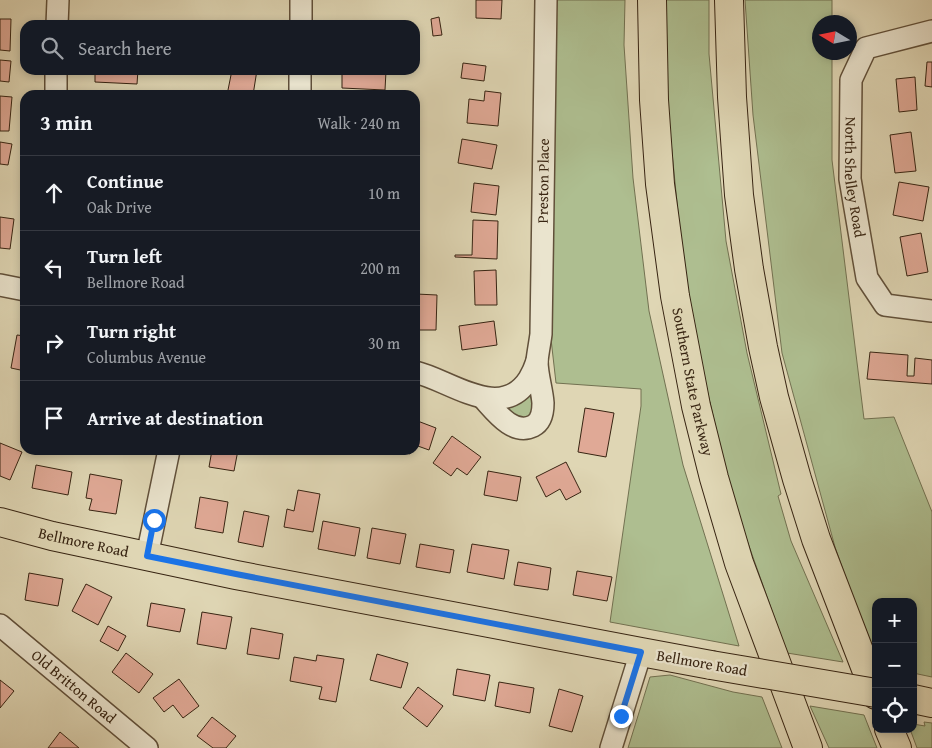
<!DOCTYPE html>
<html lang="en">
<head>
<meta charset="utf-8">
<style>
	:root { --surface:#171b24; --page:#20242c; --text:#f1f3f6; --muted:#9ea1a6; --line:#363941 }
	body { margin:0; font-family:"Gentium Book Plus",serif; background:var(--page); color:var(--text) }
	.controls { position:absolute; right:15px; bottom:15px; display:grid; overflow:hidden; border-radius:10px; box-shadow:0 2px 8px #0003 }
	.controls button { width:45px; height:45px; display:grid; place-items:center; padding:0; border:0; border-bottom:1px solid var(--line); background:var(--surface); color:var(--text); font:25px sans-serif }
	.compass { position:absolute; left:812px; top:15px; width:45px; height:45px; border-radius:50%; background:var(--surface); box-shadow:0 2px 8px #0003; rotate:280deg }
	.stop { position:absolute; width:15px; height:15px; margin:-11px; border:4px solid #1a73e8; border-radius:50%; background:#fff }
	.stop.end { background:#1a73e8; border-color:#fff; box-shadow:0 1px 5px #0008 }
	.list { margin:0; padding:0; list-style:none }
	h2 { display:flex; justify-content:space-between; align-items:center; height:65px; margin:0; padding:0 20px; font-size:21px }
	h2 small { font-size:16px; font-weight:400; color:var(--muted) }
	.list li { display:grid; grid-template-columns:32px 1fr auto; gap:15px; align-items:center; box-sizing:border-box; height:75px; padding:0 20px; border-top:1px solid var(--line) }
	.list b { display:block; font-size:19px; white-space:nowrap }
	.list p { margin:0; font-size:16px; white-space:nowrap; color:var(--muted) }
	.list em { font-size:16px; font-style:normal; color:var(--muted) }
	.icon { flex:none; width:28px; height:28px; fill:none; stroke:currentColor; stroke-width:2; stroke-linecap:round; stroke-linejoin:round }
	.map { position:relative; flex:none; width:932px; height:748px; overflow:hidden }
	.search { position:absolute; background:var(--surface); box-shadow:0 2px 8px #0003; left:20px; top:20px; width:400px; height:55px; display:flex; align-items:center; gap:12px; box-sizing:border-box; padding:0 18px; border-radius:15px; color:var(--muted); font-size:19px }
	.panel { position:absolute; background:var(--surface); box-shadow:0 2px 8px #0003; left:20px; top:90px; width:400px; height:365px; border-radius:15px }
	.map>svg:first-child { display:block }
</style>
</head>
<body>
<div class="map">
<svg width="932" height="748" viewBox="0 0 932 748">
	<rect width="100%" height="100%" fill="#dfd6b4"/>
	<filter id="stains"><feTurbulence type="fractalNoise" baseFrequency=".004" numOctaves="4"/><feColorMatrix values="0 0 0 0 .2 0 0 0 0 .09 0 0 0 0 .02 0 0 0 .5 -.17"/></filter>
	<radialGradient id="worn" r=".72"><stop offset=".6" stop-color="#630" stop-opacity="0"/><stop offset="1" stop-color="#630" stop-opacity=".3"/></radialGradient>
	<!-- green -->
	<path fill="#aebe90" stroke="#727151" d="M554,0H625L624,45L633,178L649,311L683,465L739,646L610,622L641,406V389L556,383L551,339Z
		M666,0H709V54L726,241L747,353L781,494L778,496L791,541L843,662L787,653L732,498L699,355L682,253L664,71Z
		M745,0H832V22H820V52L832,53V160L864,419L894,417L932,512V677L913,673V602H876V663L835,547L782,353L753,115Z
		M527,392C535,404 535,405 532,419L514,417L506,403Z
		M670,675L733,692L762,697L782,748H628L650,677Z
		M810,706L864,715L877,748H829Z
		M924,722L932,723V748H917L910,729H913V724L925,726Z"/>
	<!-- building -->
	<path fill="#e0a996" stroke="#372412" d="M476,0H502L501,19L476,18Z
		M439,17L442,35L433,36L431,19Z
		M0,19H11L10,51L0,50Z
		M0,60L11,61L9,82L0,81Z
		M927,62H932V87L925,86Z
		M463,63L486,66L484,81L461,78Z
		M95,70H138L137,84L95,82Z
		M232,70H257L253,95H227Z
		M342,70L386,71L385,90L342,88Z
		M915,77L917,110L899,112L896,79Z
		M485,91L501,93L498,126L467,123L469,99L484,101Z
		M0,96L12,97L9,131H0Z
		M911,132L916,171L895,173L890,135Z
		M462,139L497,145L492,169L458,163Z
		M0,142L12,144L8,165L0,164Z
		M899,182L929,187L923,221L893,215Z
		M474,183L499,186L496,215L471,212Z
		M0,217L14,219L10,249L0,248Z
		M473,220L498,221L497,259L455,257V255H472Z
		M921,233L928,272L907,276L900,237Z
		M496,270L497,305H475L474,271Z
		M416,294L437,295L436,330H415V305H416Z
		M494,321L497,345L462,350L459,326Z
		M17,335L25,336V371L11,368Z
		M870,352L908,355L907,376H914L915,358L932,360V384L867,379Z
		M585,408L614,413L606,457L578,452Z
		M415,420L436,428L429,450L415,445Z
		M452,436L481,457L467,475L457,468L451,476L433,463Z
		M0,443L22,452L10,480L0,476Z
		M212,450H238L234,471L209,467Z
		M398,450H412L410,454Z
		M566,462L581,492L566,500L560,489L546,497L536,477Z
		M36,465L72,472L68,495L32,488Z
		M488,471L521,477L517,501L484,495Z
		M90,474L122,480L116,514L89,510L92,499L86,498Z
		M298,490L320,494L313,532L284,527L287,509L294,511Z
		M200,497L228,502L223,533L195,528Z
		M244,511L269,516L263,547L238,542Z
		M323,521L360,528L355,556L318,549Z
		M372,528L406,534L400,564L367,558Z
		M420,544L454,550L450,573L416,567Z
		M472,544L509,550L504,579L467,572Z
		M518,562L551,568L548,590L514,585Z
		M577,571L612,577L607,601L573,595Z
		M29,573L63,579L58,606L25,600Z
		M86,584L112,597L98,625L72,611Z
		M151,603L185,609L180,632L147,626Z
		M202,612L232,617L226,649L197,644Z
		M108,626L126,636L118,651L100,641Z
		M251,628L283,634L279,659L247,654Z
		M126,653L153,674L139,693L112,672Z
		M377,654L408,663L401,688L370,680Z
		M317,655L344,659L336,702L319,699L322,687L290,681L294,657L316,661Z
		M457,669L490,675L485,701L453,695Z
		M179,679L199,706L183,718L173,705L164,712L153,698Z
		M0,680L14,691L0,708Z
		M499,682L534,688L530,713L495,706Z
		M418,687L443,706L427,727L403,708Z
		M559,689L583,696L572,732L549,726Z
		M212,717L236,736L226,748H213L197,736Z
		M60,732L79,748H48Z"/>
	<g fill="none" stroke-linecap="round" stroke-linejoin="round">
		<!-- minor casing -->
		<g stroke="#61503a" stroke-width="24">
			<g id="minor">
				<path d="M57,25L58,0"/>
				<path d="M301,25V0"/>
				<path id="s1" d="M932,31L866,48L851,80L850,179L867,278L885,305L932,311"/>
				<path d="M56,95V70"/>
				<path d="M300,95V70"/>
				<path d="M0,285L25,290"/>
				<path d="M415,372C450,380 501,423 529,379C532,374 535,367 537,361"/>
				<path id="s2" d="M483,398C495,411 513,436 533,426C541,422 543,412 543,403C542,389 537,375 537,361C538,352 540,342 541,334L546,0"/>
				<path d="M147,556L169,450"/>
				<path id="s3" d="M0,625L147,748"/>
				<path d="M611,748L641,652"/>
			</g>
		</g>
		<!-- major casing -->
		<g stroke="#372412" stroke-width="30">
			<g id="major">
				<path id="s4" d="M0,522L52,536L236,575L641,652L711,665"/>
				<path d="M913,699L932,703"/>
			</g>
		</g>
		<!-- highway casing -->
		<g stroke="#372412" stroke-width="30">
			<g id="highway">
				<path id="s5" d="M652,0L654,100L660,184L675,296L696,406L714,478L739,563L808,748"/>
				<path d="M729,0L732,97L739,195L749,269L763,347L774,397L797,479L816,539L876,695"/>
				<path d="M889,729L897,748"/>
			</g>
		</g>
		<!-- minor -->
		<use href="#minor" stroke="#eae4ce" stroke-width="21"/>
		<!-- major -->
		<use href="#major" stroke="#dfd6b4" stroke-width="28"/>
		<!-- highway -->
		<use href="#highway" stroke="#dfd6b4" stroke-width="28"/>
		<!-- major-bridge casing -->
		<g stroke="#372412" stroke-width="30" stroke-linecap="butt">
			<path id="major-bridge" d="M711,665L876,693"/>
		</g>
		<!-- major-bridge -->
		<use href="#major-bridge" stroke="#dfd6b4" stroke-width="28"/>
	</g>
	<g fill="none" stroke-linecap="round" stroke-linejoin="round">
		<!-- route -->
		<path stroke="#1a73e8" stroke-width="6" d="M154,520L147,556L236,574L641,652L621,716"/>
	</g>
	<g text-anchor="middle" stroke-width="4.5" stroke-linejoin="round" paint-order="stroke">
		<!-- street labels -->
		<g font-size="15" fill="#372412" stroke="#eae4ce">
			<text dy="5" stroke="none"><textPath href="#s1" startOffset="201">North Shelley Road</textPath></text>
			<text dy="5" stroke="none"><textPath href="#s2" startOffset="311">Preston Place</textPath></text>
			<text dy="5" stroke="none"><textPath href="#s5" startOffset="385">Southern State Parkway</textPath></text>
			<text dy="5" stroke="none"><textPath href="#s4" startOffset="86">Bellmore Road</textPath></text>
			<text transform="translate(702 663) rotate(10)" y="5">Bellmore Road</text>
			<text dy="5" stroke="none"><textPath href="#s3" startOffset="96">Old Britton Road</textPath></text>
		</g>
	</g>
	<rect width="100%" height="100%" filter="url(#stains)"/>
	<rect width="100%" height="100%" fill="url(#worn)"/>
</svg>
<div class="controls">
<button>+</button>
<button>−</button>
<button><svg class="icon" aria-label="locate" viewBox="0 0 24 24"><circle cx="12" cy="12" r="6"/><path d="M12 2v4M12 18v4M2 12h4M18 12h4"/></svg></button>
</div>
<svg class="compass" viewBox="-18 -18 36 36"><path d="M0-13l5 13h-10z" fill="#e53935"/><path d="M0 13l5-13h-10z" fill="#9ea1a6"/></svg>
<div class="stop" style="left:154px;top:520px"></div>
<div class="stop end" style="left:621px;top:716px"></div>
<div class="search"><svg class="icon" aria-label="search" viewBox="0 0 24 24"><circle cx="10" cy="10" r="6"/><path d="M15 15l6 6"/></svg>Search here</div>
<section class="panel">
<h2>3 min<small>Walk · 240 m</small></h2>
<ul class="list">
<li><svg class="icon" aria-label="ahead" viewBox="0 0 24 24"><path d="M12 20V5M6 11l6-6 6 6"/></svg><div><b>Continue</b><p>Oak Drive</p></div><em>10 m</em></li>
<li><svg class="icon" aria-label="left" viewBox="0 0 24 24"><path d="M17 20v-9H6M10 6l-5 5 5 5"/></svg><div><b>Turn left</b><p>Bellmore Road</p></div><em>200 m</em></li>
<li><svg class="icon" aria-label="right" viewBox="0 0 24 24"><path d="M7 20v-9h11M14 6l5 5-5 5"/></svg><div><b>Turn right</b><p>Columbus Avenue</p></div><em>30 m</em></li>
<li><svg class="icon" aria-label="arrive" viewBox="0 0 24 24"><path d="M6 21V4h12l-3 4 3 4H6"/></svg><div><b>Arrive at destination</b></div></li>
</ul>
</section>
</div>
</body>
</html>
